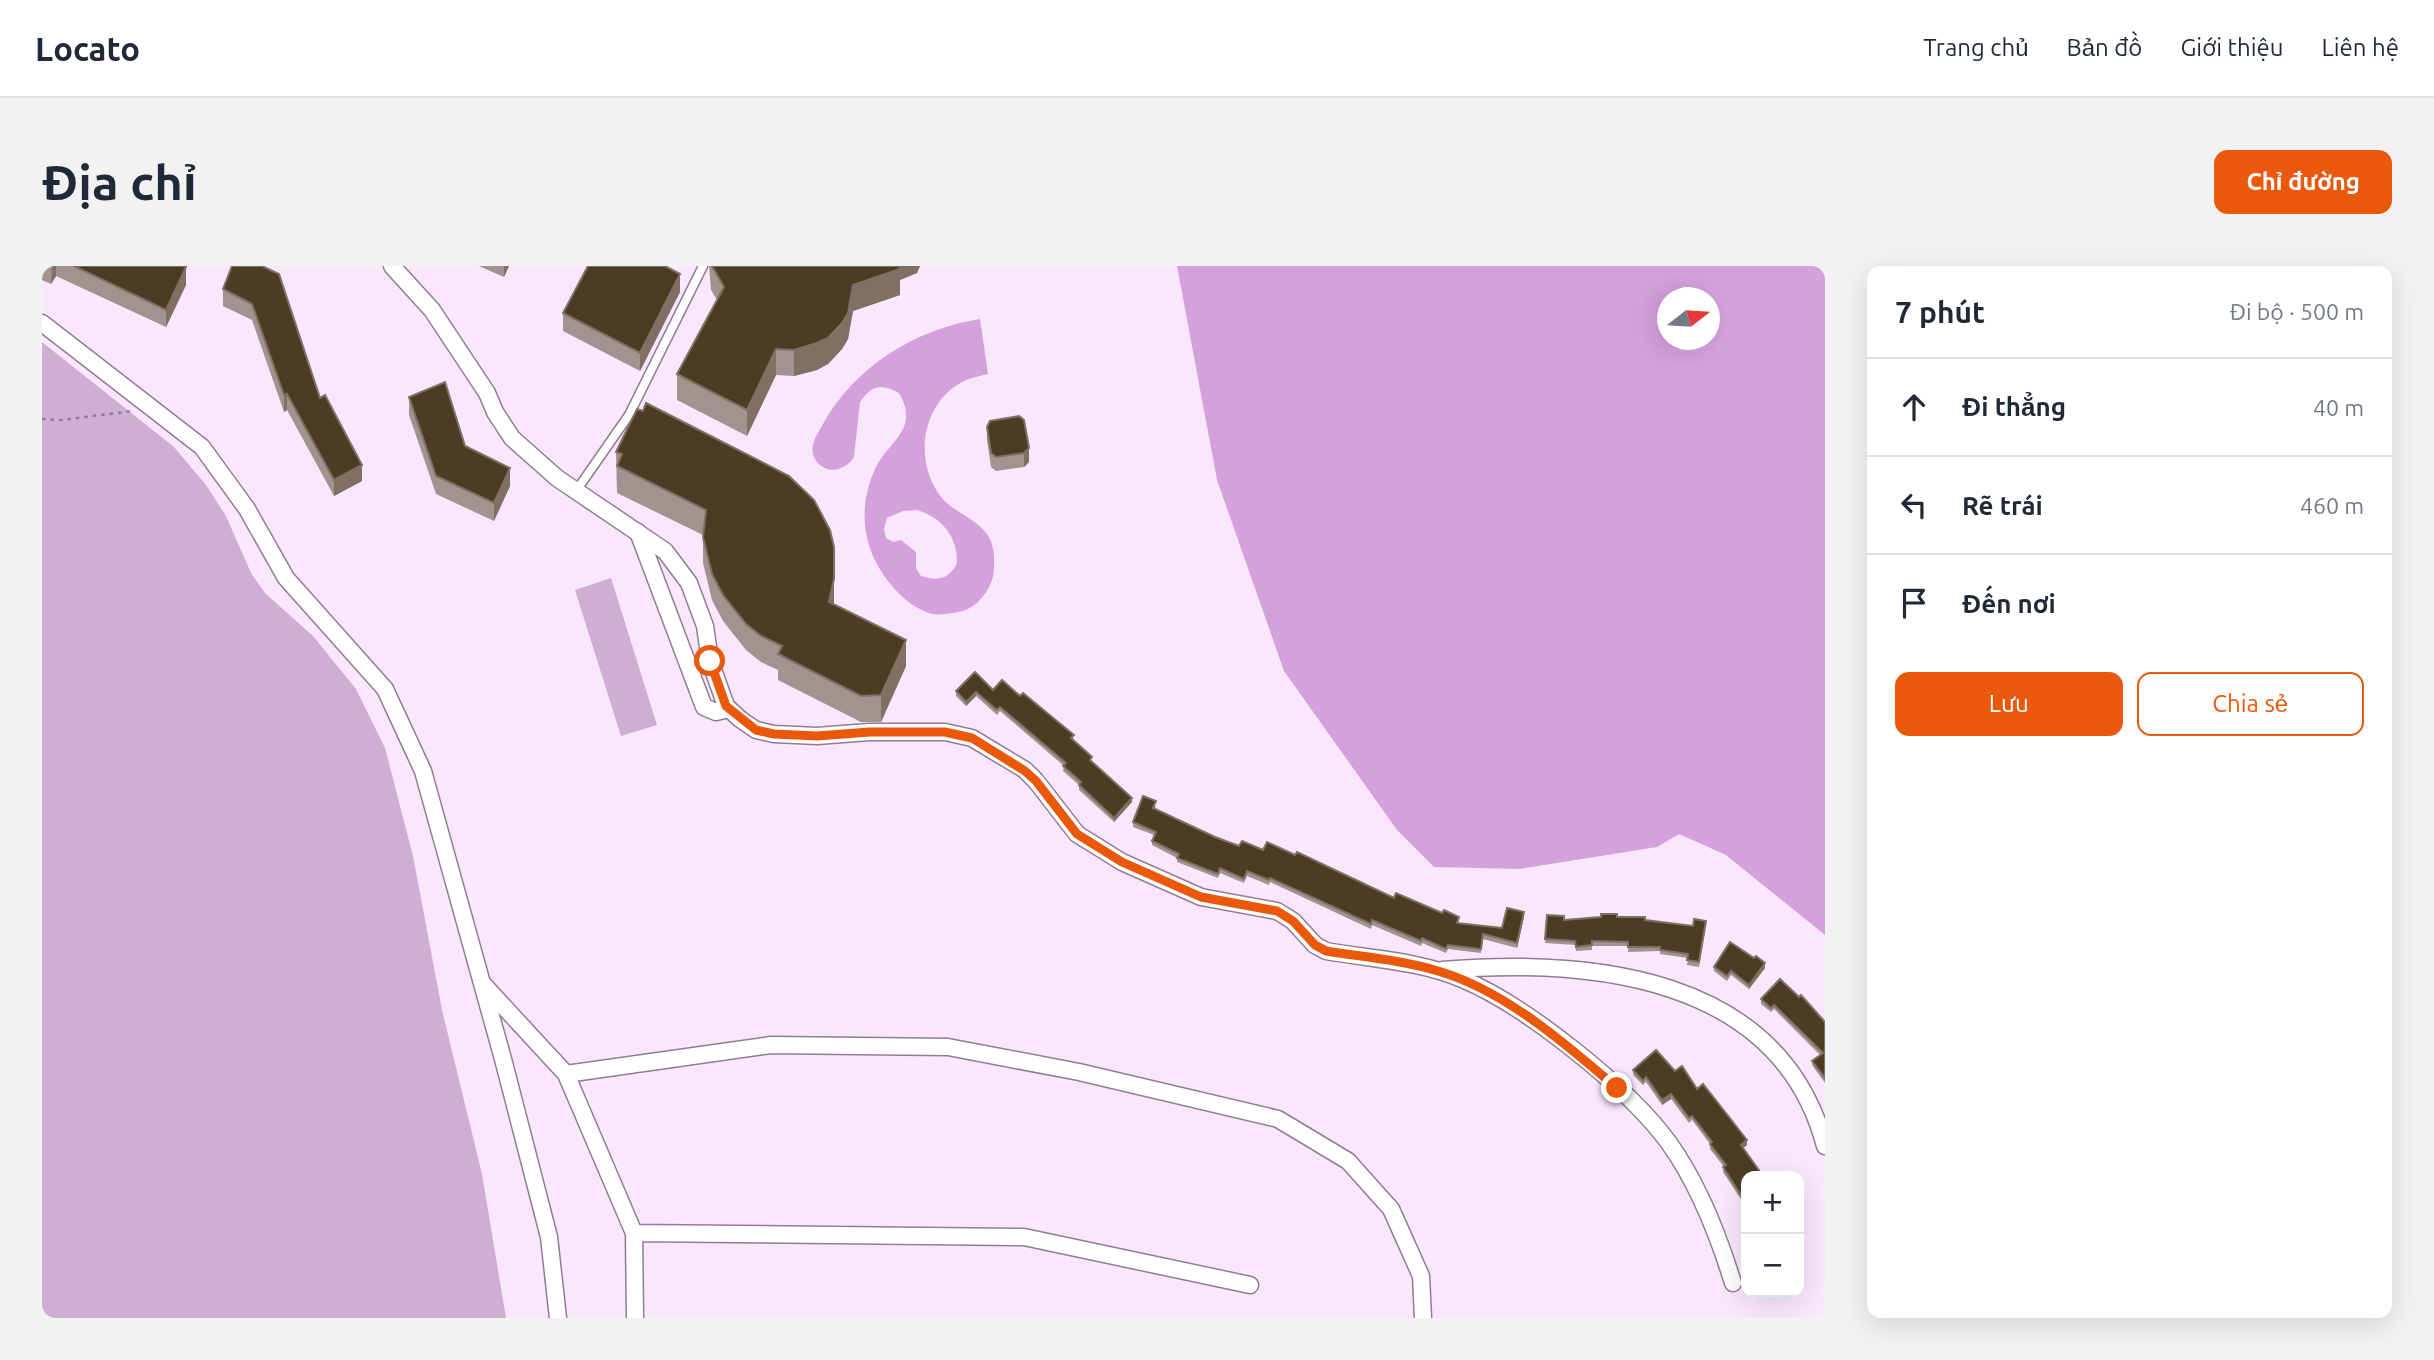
<!DOCTYPE html>
<html lang="vi">
<head>
<meta charset="utf-8">
<style>
	:root { --surface:#fff; --page:#f2f2f3; --text:#1f2937; --muted:#747a83; --line:#e0e1e3; --accent:#ea580c }
	body { margin:0; font-family:Ubuntu,sans-serif; background:var(--page); color:var(--text) }
	.controls { position:absolute; right:21px; bottom:21px; display:grid; overflow:hidden; border-radius:14px; box-shadow:0 7px 28px #0002 }
	.controls button { width:63px; height:63px; display:grid; place-items:center; padding:0; border:0; border-bottom:2px solid var(--line); background:var(--surface); color:var(--text); font:35px sans-serif }
	.compass { position:absolute; left:1615px; top:21px; width:63px; height:63px; border-radius:50%; background:var(--surface); box-shadow:0 7px 28px #0002; rotate:73deg }
	.stop { position:absolute; width:21px; height:21px; margin:-16px; border:5px solid #ea580c; border-radius:50%; background:#fff }
	.stop.end { background:#ea580c; border-color:#fff; box-shadow:0 2px 7px #0008 }
	.list { margin:0; padding:0; list-style:none }
	h2 { display:flex; justify-content:space-between; align-items:center; height:91px; margin:0; padding:0 28px; font-size:30px }
	h2 small { font-size:23px; font-weight:400; color:var(--muted) }
	.list li { display:grid; grid-template-columns:46px 1fr auto; gap:21px; align-items:center; box-sizing:border-box; height:98px; padding:0 28px; border-top:2px solid var(--line) }
	.list b { display:block; font-size:26px; white-space:nowrap }
	.list em { font-size:23px; font-style:normal; color:var(--muted) }
	.actions { display:flex; gap:14px; padding:21px 28px }
	.actions a { flex:1; padding:16px 0; border:2px solid var(--accent); border-radius:14px; text-align:center; font-size:24px; color:var(--accent) }
	.actions .main { background:var(--accent); color:#fff }
	.icon { flex:none; width:38px; height:38px; fill:none; stroke:currentColor; stroke-width:2; stroke-linecap:round; stroke-linejoin:round }
	.map { position:relative; flex:none; width:1783px; height:1052px; overflow:hidden; border-radius:14px }
	header { display:flex; align-items:center; gap:42px; box-sizing:border-box; height:98px; padding:0 35px; background:var(--surface); border-bottom:2px solid var(--line) }
	header strong { font-size:33px }
	nav { display:flex; gap:38px; margin-inline-start:auto; font-size:24px }
	.intro { display:flex; align-items:center; justify-content:space-between; box-sizing:border-box; height:168px; padding:0 42px }
	h1 { margin:0; font-size:49px }
	.button { padding:18px 32px; border-radius:14px; background:var(--accent); color:#fff; font-size:24px; font-weight:700 }
	main { display:flex; gap:42px; padding:0 42px }
	aside { flex:1; background:var(--surface); border-radius:14px; box-shadow:0 7px 28px #0002 }
	.map>svg:first-child { display:block }
</style>
</head>
<body>
<header>
<strong>Locato</strong>
<nav><a>Trang chủ</a><a>Bản đồ</a><a>Giới thiệu</a><a>Liên hệ</a></nav>
</header>
<div class="intro"><h1>Địa chỉ</h1><a class="button">Chỉ đường</a></div>
<main>
<div class="map">
<svg width="1783" height="1052" viewBox="0 0 1783 1052">
	<rect width="100%" height="100%" fill="#fae7fd"/>
	<!-- green -->
	<path fill="#cfaed4" d="M0,76L132,181L164,219L184,250L209,307L223,327L271,370L314,423L343,482L371,590L400,744L440,908L464,1052H0Z
		M569,312L615,459L579,470L533,324Z"/>
	<!-- water -->
	<path fill="#d4a1dc" fill-rule="evenodd" d="M1135,0H1783V669L1684,589L1637,568L1615,581L1477,603L1392,601L1355,564L1242,405L1175,214ZM1626,32H1668V74H1626Z
		M938,53L946,108C938,110 928,112 920,116C879,138 871,197 900,232C913,248 938,253 948,273C953,284 953,298 951,310C949,320 943,329 935,337C928,343 920,346 911,347C904,348 896,349 890,348C862,341 834,305 827,279C819,253 822,226 834,201C848,174 878,163 857,127C839,117 830,119 818,136L812,191C803,206 782,209 773,193C766,180 775,169 781,158C813,100 874,63 938,53ZM874,244C899,250 916,271 915,297C907,314 895,315 879,310L874,302V286L859,274L851,276L844,272L842,263L845,252L861,245Z"/>
	<g fill="none" stroke-linecap="round" stroke-linejoin="round">
		<!-- lane casing -->
		<g stroke="#917c94" stroke-width="11">
			<path id="lane" d="M534,225L587,149L661,0"/>
		</g>
		<!-- street casing -->
		<g stroke="#917c94" stroke-width="19">
			<path id="street" d="M350,0L390,44L445,127L453,146L470,172L515,212L623,285L647,317L663,360L668,395L684,440L698,453L714,464L732,468L775,470L827,466H903L930,472L983,504L994,515L1035,568L1080,596L1159,631L1235,645L1251,655L1273,679L1284,685C1329,693 1378,695 1420,713C1483,739 1587,822 1627,877C1657,919 1676,968 1691,1017
				M0,57L160,181L205,243L244,312L343,423L381,505L461,793L507,971L516,1052
				M596,266L662,441L674,446L687,443
				M1400,704C1548,692 1738,709 1783,880
				M440,717L524,808L592,967L593,1052
				M524,808L729,779L906,781L1037,806L1236,853L1306,895L1349,943L1379,1010L1381,1052
				M592,967L982,971L1208,1019"/>
		</g>
		<!-- path -->
		<path stroke="#8b7e8d" stroke-width="2.5" stroke-dasharray="3.5 5" stroke-linecap="butt" d="M0,153L19,154L91,145"/>
		<!-- lane -->
		<use href="#lane" stroke="#fff" stroke-width="8"/>
		<!-- street -->
		<use href="#street" stroke="#fff" stroke-width="16"/>
	</g>
	<!-- wall -->
	<path fill="#a29290" d="M0,0H143L144,19L124,61L14,10L9,18L0,14Z
		M190,0L278,132L320,215L292,230L245,144L242,146L210,54L181,40V23Z
		M437,0H467L462,11Z
		M667,0H878L875,7L858,14V29L811,45L806,73L800,83L786,98L775,104L752,110L734,109L705,170L635,134V108L675,34L669,24Z
		M638,26L598,105L521,65V47Z
		M367,131L468,220L452,255L394,228L367,149Z
		M595,143L792,339L864,400L839,456H819L736,414V404L719,396L704,384L681,355L670,334L661,297V269L575,227L574,186Z
		M977,150L987,196L982,201L954,205L949,201L945,174V161Z
		M951,424L978,430L1032,473L1031,474L1050,496L1090,536L1072,556L1037,524V519L1021,505L1022,500L958,445L955,449L934,430L924,440L914,430V425Z
		M1114,540L1113,543L1173,571L1197,580L1221,584L1352,632L1417,656V657L1460,662L1482,651L1475,682L1441,673L1439,687L1406,683L1404,687L1380,677L1379,680L1330,659L1329,663L1228,616L1227,619L1205,610L1202,617L1178,607L1176,612L1135,596V592L1110,579V575L1112,569L1091,561V556Z
		M1505,649L1522,654L1575,651L1651,660L1664,659L1657,701L1645,699L1646,692L1618,688V685L1586,686V680H1550V684L1534,685L1533,679L1503,677Z
		M1672,701L1723,702L1707,723L1689,709L1685,715L1672,705Z
		M1719,733L1783,756V817L1770,799V795L1778,789L1732,743L1729,746L1719,738Z
		M1591,804L1633,805L1655,823L1705,879L1701,882L1704,910V941L1681,906L1682,901L1668,883V878L1650,854L1647,857L1629,833L1620,839L1604,816L1601,819L1591,809Z"/>
	<!-- shaded-wall -->
	<path fill="#807064" d="M10,0H14V10L9,18Z
		M462,0H467L462,11Z
		M852,0H878L875,7L858,14V29L811,45L806,73L800,83L786,98L775,104L752,110V84L811,19Z
		M144,1V19L124,61V44Z
		M638,8V26L598,105V87Z
		M734,83V109L705,170V144Z
		M245,128V144L242,146V129Z
		M987,182V196L982,201V187Z
		M320,199V215L292,230V214Z
		M468,202V220L452,255V237Z
		M792,281V340L787,336Z
		M864,374V400L839,456V429Z
		M934,426V430L924,440V436Z
		M1090,532V536L1072,556V552Z
		M1482,646V651L1475,682V677Z
		M1723,697V702L1707,723V719Z
		M1629,828V833L1620,839V834Z
		M1705,874V879L1699,884V879Z"/>
	<!-- building -->
	<path fill="#4b3d23" stroke="#807064" stroke-width="2" d="M32,0H143L144,1L124,44Z
		M190,0H220L237,8L278,132L283,129L320,199L292,214L245,128L242,129L210,38L181,23Z
		M546,0H623L638,8L598,87L521,47Z
		M670,0H857L858,3L811,19L806,47L800,57L786,72L775,77L752,84L734,83L705,144L635,108L682,21Z
		M403,116L423,180L468,202L452,237L394,210L367,131Z
		M604,137L747,210L772,234L788,264L792,281V313L787,336L864,374L839,429L819,430L736,388L740,380L719,370L704,358L681,329L670,308L661,271L664,244L575,200L580,188L574,186L595,143L601,145Z
		M977,150L982,154L987,182L982,187L954,191L949,187L945,161L948,155Z
		M933,406L951,424L960,414L978,430L981,427L1032,469L1029,472L1050,491L1048,494L1090,532L1072,552L1037,519L1039,516L1021,500L1024,497L958,441L955,444L934,426L924,436L914,425Z
		M1101,530L1114,535L1111,542L1173,571L1197,580L1200,575L1221,584L1225,576L1253,589L1255,586L1352,632L1354,627L1400,647L1402,644L1417,651L1415,657L1460,662L1465,642L1482,646L1475,677L1441,668L1439,683L1406,679L1404,683L1380,672L1379,675L1330,654L1329,658L1228,612L1227,614L1205,605L1202,613L1178,602L1176,608L1135,592L1137,588L1110,575L1114,566L1091,556Z
		M1559,648H1575V651H1603V654L1651,660L1652,653L1664,655L1657,696L1645,694L1646,688L1618,684V681H1586V676L1550,675V679L1534,681L1533,675L1503,673L1505,649L1522,650V654L1559,651Z
		M1688,676L1712,692L1714,690L1723,697L1707,719L1689,705L1685,710L1672,701Z
		M1738,713L1757,731L1759,729L1783,756V812L1770,795L1781,787L1732,739L1729,742L1719,733Z
		M1614,784L1633,805L1640,800L1655,823L1661,818L1705,874L1699,879L1721,910H1704V937L1681,901L1684,899L1668,878L1670,876L1650,850L1647,852L1629,828L1620,834L1604,811L1601,815L1591,804Z"/>
	<g fill="none" stroke-linecap="round" stroke-linejoin="round">
		<!-- route -->
		<path stroke="#ea580c" stroke-width="9" d="M668,395L684,440L714,464L732,468L775,470L827,466H903L930,472L983,505L994,515L1035,568L1080,596L1159,631L1235,645L1251,655L1273,679L1284,685C1321,691 1360,694 1396,705C1462,724 1524,778 1575,822"/>
	</g>
</svg>
<div class="controls">
<button>+</button>
<button>−</button>
</div>
<svg class="compass" viewBox="-18 -18 36 36"><path d="M0-13l5 13h-10z" fill="#e53935"/><path d="M0 13l5-13h-10z" fill="#747a83"/></svg>
<div class="stop" style="left:668px;top:395px"></div>
<div class="stop end" style="left:1575px;top:822px"></div>
</div>
<aside>
<h2>7 phút<small>Đi bộ · 500 m</small></h2>
<ul class="list">
<li><svg class="icon" aria-label="ahead" viewBox="0 0 24 24"><path d="M12 20V5M6 11l6-6 6 6"/></svg><div><b>Đi thẳng</b></div><em>40 m</em></li>
<li><svg class="icon" aria-label="left" viewBox="0 0 24 24"><path d="M17 20v-9H6M10 6l-5 5 5 5"/></svg><div><b>Rẽ trái</b></div><em>460 m</em></li>
<li><svg class="icon" aria-label="arrive" viewBox="0 0 24 24"><path d="M6 21V4h12l-3 4 3 4H6"/></svg><div><b>Đến nơi</b></div></li>
</ul>
<div class="actions"><a class="main">Lưu</a><a>Chia sẻ</a></div>
</aside>
</main>
</body>
</html>
